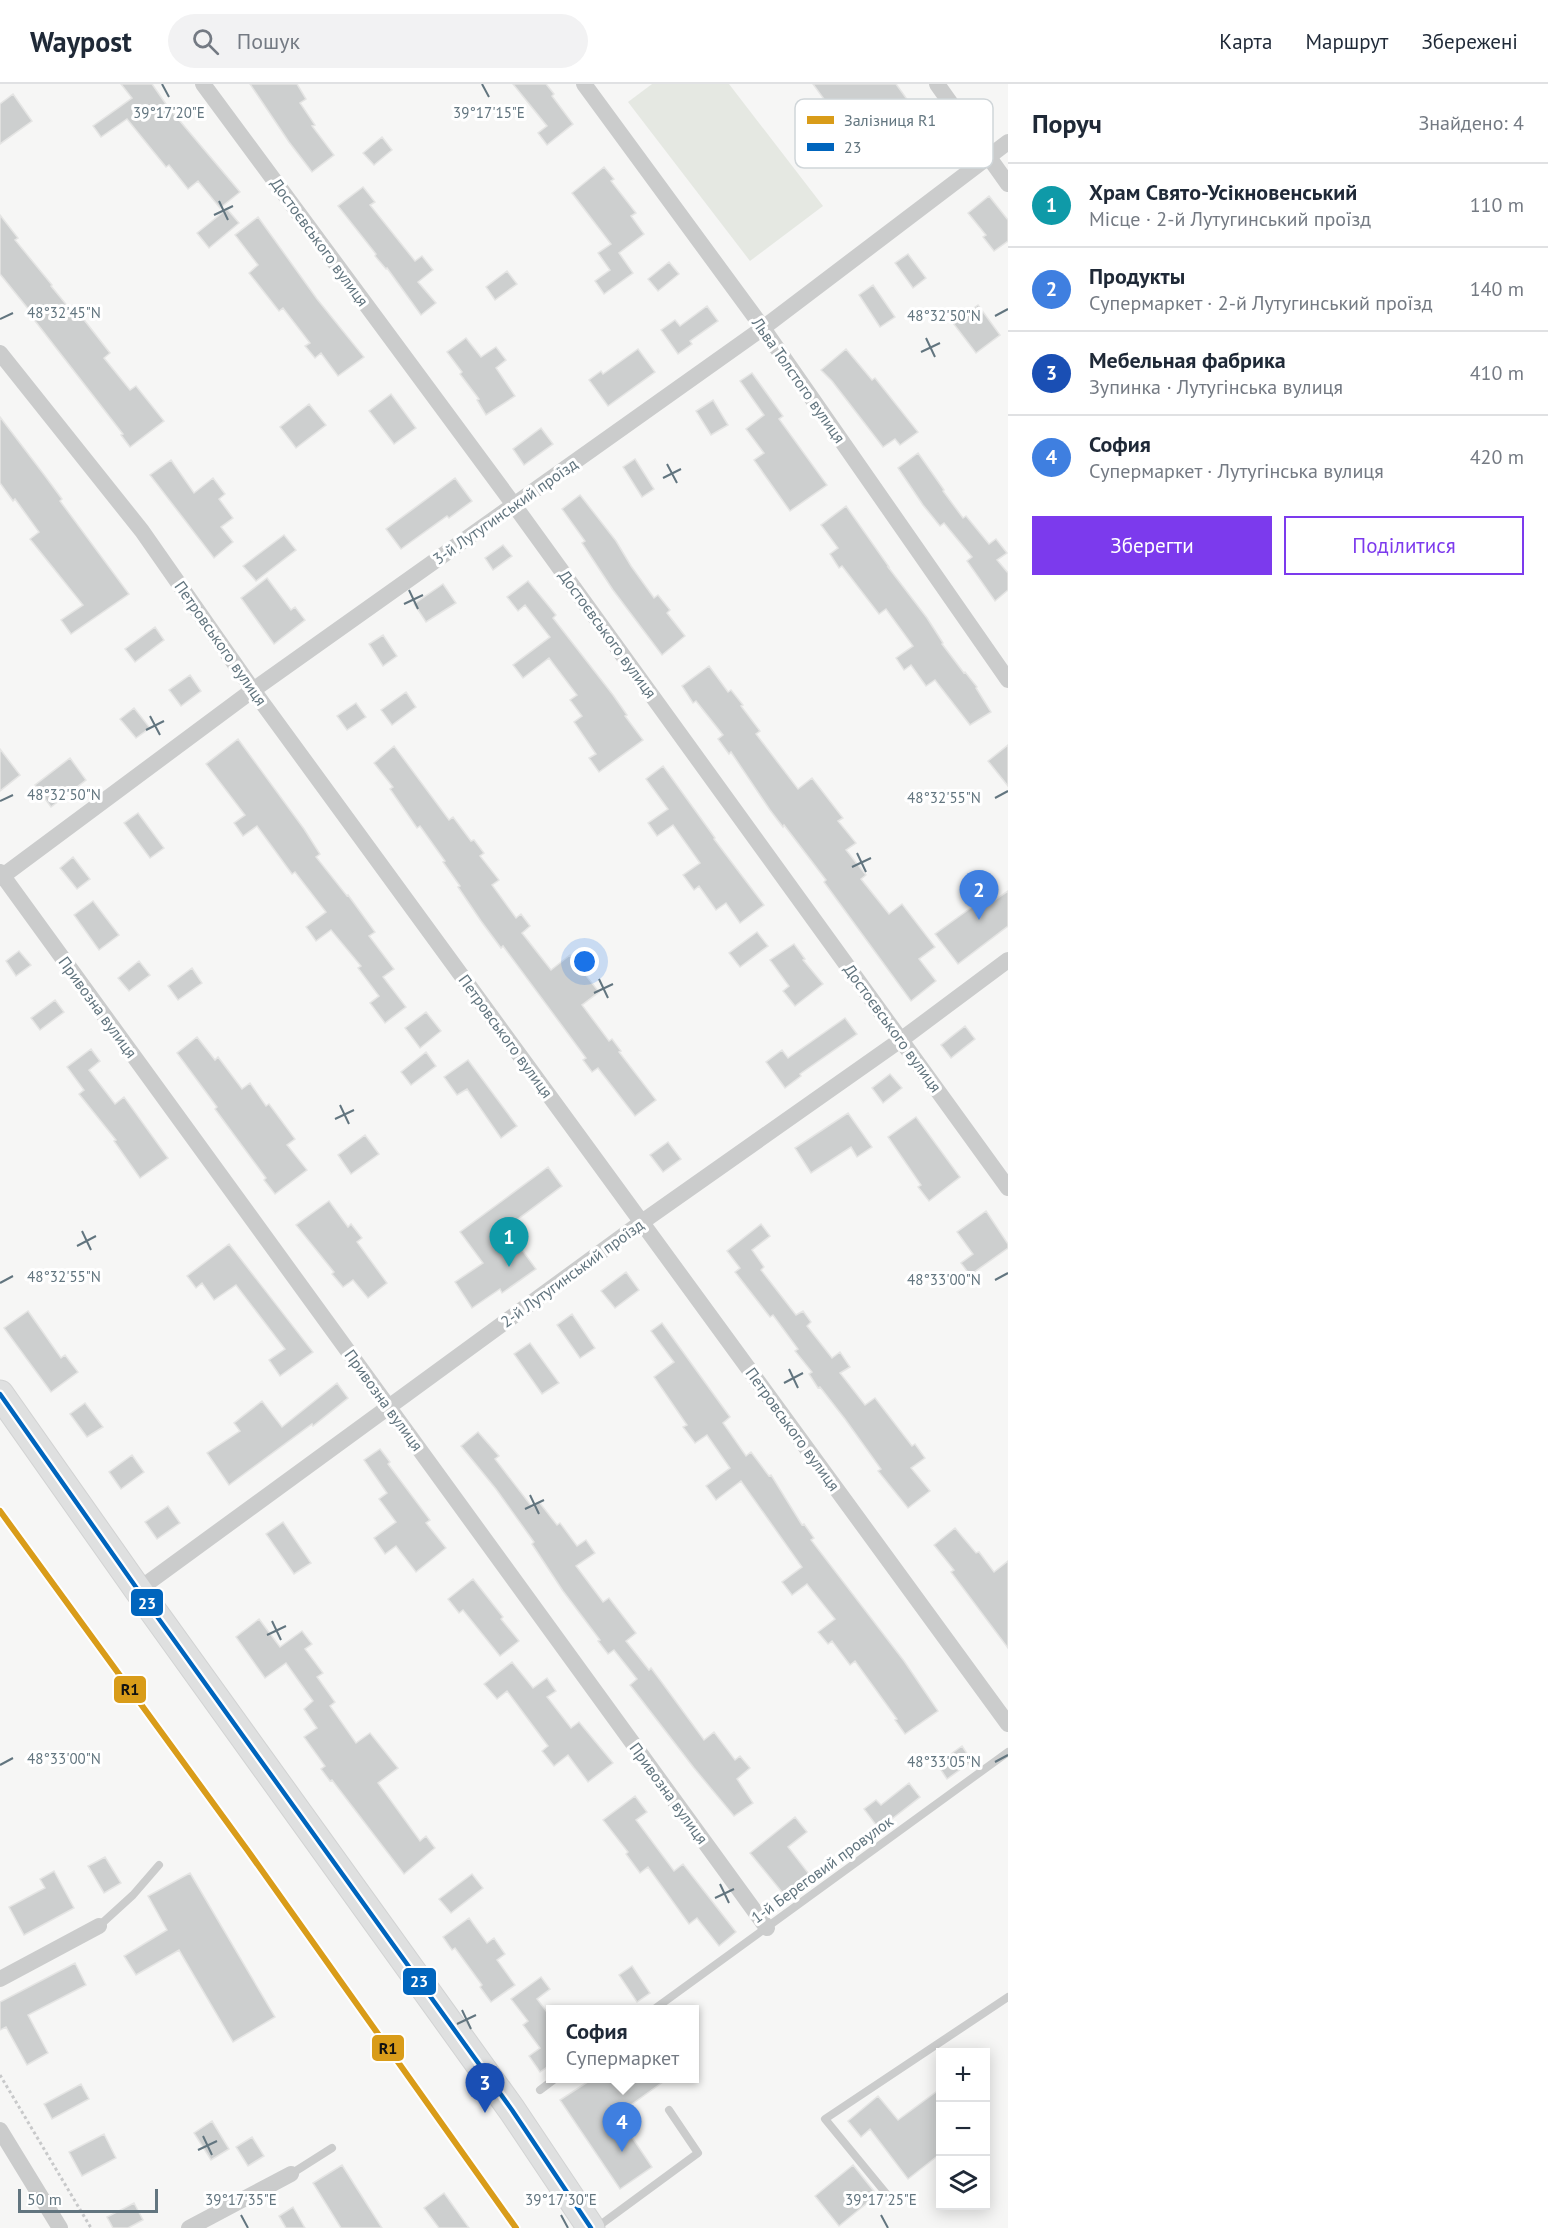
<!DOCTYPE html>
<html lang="uk">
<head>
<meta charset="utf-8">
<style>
	:root { --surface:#fff; --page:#f2f2f3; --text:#1f2937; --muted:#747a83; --line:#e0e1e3; --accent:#7c3aed }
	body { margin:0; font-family:"PT Sans",sans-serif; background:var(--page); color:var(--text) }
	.controls { position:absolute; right:18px; bottom:18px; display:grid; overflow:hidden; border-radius:0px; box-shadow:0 3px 15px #0003 }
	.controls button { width:54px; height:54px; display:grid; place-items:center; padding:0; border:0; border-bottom:2px solid var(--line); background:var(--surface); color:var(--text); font:30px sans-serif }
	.scale { position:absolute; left:18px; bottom:15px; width:140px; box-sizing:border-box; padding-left:6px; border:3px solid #62757f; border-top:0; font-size:16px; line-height:21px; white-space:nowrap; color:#62757f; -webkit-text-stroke:4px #fff; paint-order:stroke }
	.you { position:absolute; left:585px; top:878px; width:21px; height:21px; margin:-15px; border:4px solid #fff; border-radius:50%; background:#1a73e8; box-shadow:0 0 0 9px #1a73e833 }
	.badge { display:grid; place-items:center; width:39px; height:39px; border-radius:50%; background:var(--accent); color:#fff; font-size:20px; font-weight:700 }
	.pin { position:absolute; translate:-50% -50px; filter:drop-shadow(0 2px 3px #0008) }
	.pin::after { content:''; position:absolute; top:32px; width:21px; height:18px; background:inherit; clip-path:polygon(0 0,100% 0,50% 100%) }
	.popup { position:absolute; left:546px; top:1921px; width:153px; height:78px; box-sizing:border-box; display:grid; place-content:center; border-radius:0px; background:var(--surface); filter:drop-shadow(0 2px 4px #0005); font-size:20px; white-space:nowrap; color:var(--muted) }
	.popup b { font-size:22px; color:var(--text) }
	.popup::after { content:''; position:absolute; left:50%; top:100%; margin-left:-12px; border:12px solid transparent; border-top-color:var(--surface) }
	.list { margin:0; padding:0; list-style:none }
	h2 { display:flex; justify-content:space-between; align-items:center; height:78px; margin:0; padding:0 24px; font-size:26px }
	h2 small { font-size:20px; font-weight:400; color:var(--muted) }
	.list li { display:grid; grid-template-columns:39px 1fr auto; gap:18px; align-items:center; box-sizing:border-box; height:84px; padding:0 24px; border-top:2px solid var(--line) }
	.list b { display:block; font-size:22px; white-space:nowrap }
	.list p { margin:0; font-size:20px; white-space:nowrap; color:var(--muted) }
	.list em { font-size:20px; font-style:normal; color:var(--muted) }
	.actions { display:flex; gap:12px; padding:18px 24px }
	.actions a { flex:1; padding:14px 0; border:2px solid var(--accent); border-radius:0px; text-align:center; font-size:21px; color:var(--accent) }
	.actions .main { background:var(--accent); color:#fff }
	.icon { flex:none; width:33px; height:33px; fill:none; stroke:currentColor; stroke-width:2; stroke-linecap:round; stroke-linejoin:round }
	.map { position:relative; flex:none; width:1008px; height:2144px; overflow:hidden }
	header { display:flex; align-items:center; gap:36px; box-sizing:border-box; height:84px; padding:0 30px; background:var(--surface); border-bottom:2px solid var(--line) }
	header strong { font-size:28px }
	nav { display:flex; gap:33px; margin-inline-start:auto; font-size:21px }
	.search { width:420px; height:54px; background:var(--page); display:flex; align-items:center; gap:15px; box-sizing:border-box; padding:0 21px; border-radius:33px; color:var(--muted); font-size:22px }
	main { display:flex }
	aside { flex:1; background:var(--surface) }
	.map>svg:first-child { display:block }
</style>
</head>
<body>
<header>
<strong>Waypost</strong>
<div class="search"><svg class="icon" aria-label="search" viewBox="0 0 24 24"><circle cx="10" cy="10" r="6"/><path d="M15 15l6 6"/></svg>Пошук</div>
<nav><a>Карта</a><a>Маршрут</a><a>Збережені</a></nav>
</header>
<main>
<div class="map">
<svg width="1008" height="2144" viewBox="0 0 1008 2144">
	<rect width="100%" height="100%" fill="#f6f6f5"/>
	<!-- green -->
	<path fill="#e5e8e2" d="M652,0H729L823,122L750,177L628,18Z"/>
	<!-- building -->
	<path fill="#cdcfcf" stroke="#e5e5e4" stroke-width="1.5" d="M121,0H152L168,23L240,108L220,124L198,97L188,105L169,81L166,83L127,35L101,53L93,42L132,14Z
		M250,0H297L306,15L300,19L315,41L312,42L334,71L312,88L289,58Z
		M513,0H546L554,10L552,12L573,40L547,61L538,49L547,42Z
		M813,0H896L914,25L860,65Z
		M13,10L32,37L0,60V20Z
		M382,53L392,66L374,81L363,69Z
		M604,83L614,95L611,97L636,129L631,132L644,150L619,169L633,189L604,210L595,197L610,186L598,169L611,160L572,109Z
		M363,103L375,118L370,121L415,177L422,172L433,186L418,198L436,219L421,231L387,184L386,185L375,172L376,170L338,122Z
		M989,112L1008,136V157L994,167L983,153L986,151L968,129Z
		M227,125L239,139L209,164L197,149Z
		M0,131L18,154L15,156L52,201L51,202L78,235L81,232L110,269L104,274L130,306L136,302L164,337L130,363L121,351L123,350L32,233L34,232L0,190Z
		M258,133L317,215L364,273L338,292L321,269L315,274L305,262L310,259L283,224L279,227L249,189L258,181L235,151Z
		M908,170L926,194L913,204L895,179Z
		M669,178L679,190L658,207L648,195Z
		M507,187L517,200L495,216L486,203Z
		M873,201L895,233L880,243L859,211Z
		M978,221L1000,251L976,269L953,239Z
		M707,222L718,237L690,257L692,260L678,270L661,246L675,236L680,242Z
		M466,254L481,273L496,263L506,276L496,284L515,312L486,331L477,316L479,315L460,290L462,288L447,268Z
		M638,265L655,288L608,322L589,296L601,287L603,290Z
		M846,265L872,296L875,294L918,348L900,361L895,355L883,363L832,297L821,286Z
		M752,289L783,332L779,335L827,401L790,427L754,376L764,369L746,345L764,331L740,297Z
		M391,310L416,344L394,360L369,327Z
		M713,316L728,341L711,351L696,327Z
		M309,320L326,341L296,364L280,343Z
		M0,333L45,392L62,415L60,417L129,510L71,550L61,536L83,521L30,455L39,448L15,415L13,417L0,399Z
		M541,344L553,360L524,381L513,365Z
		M918,369L944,406L943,407L963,434L966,432L989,460L996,455L1007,469L997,476L1008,489V506L995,517L967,477L972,473L944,439L940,442L923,421L898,384Z
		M635,375L654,405L642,413L623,383Z
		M171,376L194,409L213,394L225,410L219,415L233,434L221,443L233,458L214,474L150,391Z
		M455,394L472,417L449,434L447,432L401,465L386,445Z
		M580,411L616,457L631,482L654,514L658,511L670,526L667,529L685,552L662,571L613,506L582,459L585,457L562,425Z
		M846,422L889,483H888L927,534L943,559L942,560L964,589L965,588L977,603L976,604L991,628L970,641L935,596L926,602L911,581L904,586L896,574L913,562L886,525L879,530L842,482L839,484L830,470L838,464L821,441Z
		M284,451L296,466L256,497L243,482Z
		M503,461L512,472L493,486L485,474Z
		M267,494L291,526L295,523L305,536L274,560L241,514Z
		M528,497L556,531L553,534L613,611L627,631L625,632L643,656L599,688L589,674L596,670L574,638L582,632L570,616L577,611L549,574L523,594L513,581L550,553L525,521L518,527L507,513Z
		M443,500L456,519L426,538L414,520Z
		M155,543L164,556L135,578L125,565Z
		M383,551L397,572L383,582L369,560Z
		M709,582L728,608L731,606L743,621L741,622L760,647L756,650L798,705L812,694L843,734L838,737L856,759L846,766L866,791L861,795L889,830L902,820L935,863L919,875L936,897L911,917L824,798L826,796L784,741L783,743L770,726L731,668L729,670L718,655L723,651L696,617L693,619L682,602Z
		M190,591L201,607L181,622L169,606Z
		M406,608L416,623L392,641L381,626Z
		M356,619L366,633L347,646L337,632Z
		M134,624L150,644L136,654L120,635Z
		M238,655L304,745L320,770L316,773L347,812L348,811L375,848L369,852L394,885L383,893L406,923L385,939L370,919L379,912L358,884L361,882L331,846L316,857L306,843L326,828L295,788L292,790L257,742L243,752L234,739L245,731L206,680Z
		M1008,661V702L988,677Z
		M394,662L449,736L453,733L471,757L474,756L484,769L480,772L499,796L492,801L516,834L521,830L530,842L522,849L551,886L570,871L599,908L582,921L609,957L612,955L621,967L619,968L656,1016L635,1032L598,984L592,988L583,976L586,974L503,862L501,864L481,837L458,803L460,802L443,778L445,777L420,742L417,744L390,705L393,703L374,679Z
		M0,665L20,691L0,707Z
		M70,674L86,696L51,723L35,701Z
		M663,682L715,754L714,755L764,821L740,839L726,819L716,826L699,802L694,806L683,791L700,779L673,741L657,752L648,739L668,725L646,695Z
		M138,729L164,764L150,774L124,739Z
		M73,773L90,795L77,805L60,784Z
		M1008,807V842L958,880L935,850L979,818L983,824Z
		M93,817L119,851L99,866L74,831Z
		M757,848L768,862L740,883L729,869Z
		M794,860L805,875L803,876L823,900L795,922L783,907L789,902L770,876Z
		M19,867L31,881L16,892L6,877Z
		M139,877L150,891L129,907L118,894Z
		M192,884L202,899L178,916L168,902Z
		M55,916L64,928L40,946L31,934Z
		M426,928L441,947L420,964L405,944Z
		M845,934L857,950L800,990L801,992L785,1004L766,978L782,966L788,974Z
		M965,942L975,955L951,974L941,961Z
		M197,953L215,976L218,973L242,1005L250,999L266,1022L269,1020L295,1055L287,1061L307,1086L275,1110L264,1096L266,1094L215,1025L217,1023L177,969Z
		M91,965L100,977L89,986L115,1020L124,1013L168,1074L140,1094L114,1057L116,1056L79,1010L84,1006L67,983Z
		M426,968L436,982L411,1001L401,988Z
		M468,976L517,1042L501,1054L467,1005L457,1011L444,993Z
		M890,990L902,1004L883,1019L872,1004Z
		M848,1029L872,1063L857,1073L851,1063L811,1089L795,1064Z
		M916,1033L960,1093L929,1117L918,1103L921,1101L888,1053Z
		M365,1051L379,1070L351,1090L338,1071Z
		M668,1058L681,1075L663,1088L650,1071Z
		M548,1083L562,1102L506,1144L536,1185L502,1209L500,1205L472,1224L455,1198L483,1179L460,1148Z
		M329,1117L348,1143L351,1140L362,1154L357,1158L387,1199L368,1214L353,1196L343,1203L332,1190L334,1188L296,1141Z
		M986,1127L1008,1160V1164L970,1191L961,1179L973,1170L957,1148Z
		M761,1140L770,1152L752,1166L764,1183L761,1186L796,1231L803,1227L811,1238L807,1242L832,1274L840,1268L850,1283L840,1289L865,1321L875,1314L912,1362L915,1360L925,1374L911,1384L930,1407L908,1424L878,1387L881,1385L845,1335L820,1303L818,1304L809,1290L812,1288L795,1267L798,1265L773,1231L770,1233L735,1188L740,1184L727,1167Z
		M229,1160L313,1268L280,1292L269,1276L285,1265L236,1201L214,1216L202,1199L196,1204L187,1192Z
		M626,1188L639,1206L615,1224L601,1207Z
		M28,1227L61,1274L65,1271L78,1288L51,1308L4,1244Z
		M572,1230L595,1264L580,1274L557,1241Z
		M662,1239L730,1333L723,1339L746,1372L751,1368L769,1392L771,1391L802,1441L804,1440L814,1454L811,1456L904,1577L938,1627L905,1650L895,1636L897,1635L855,1577L850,1581L832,1557L828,1560L818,1548L835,1535L807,1500L792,1511L782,1498L802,1483L741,1397L716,1416L706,1402L730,1384L707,1351L695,1359L683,1343L687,1341L654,1293L674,1278L651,1247Z
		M530,1259L559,1299L542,1310L514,1270Z
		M337,1299L348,1314L313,1342L312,1340L229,1401L207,1369L240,1347L234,1339L262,1317L282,1343Z
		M85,1319L103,1343L87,1353L70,1330Z
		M478,1348L499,1372L495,1375L532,1423L539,1418L557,1441L560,1439L577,1462L586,1456L595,1469L576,1482L603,1518L609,1514L626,1536L636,1549L626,1557L649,1586L651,1584L660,1596L704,1656L714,1648L735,1676L740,1672L750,1684L737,1695L753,1719L734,1732L694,1684L630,1601L637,1595L614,1566L608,1570L598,1557L600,1556L563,1507L532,1460L534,1458L496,1405L461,1362Z
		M380,1365L390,1378L388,1380L430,1436L426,1439L446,1464L416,1488L396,1462L385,1470L374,1454L396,1438L379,1415L387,1409L364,1376Z
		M132,1371L144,1388L121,1405L109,1388Z
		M168,1422L180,1439L157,1455L145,1438Z
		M283,1438L311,1479L294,1490L266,1450Z
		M955,1444L976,1469L979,1468L994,1488L1008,1477V1564L951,1488L954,1486L934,1461Z
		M473,1495L503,1533L501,1535L519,1557L500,1572L463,1526L459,1529L448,1515Z
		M259,1535L280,1563L302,1547L312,1560L305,1565L323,1589L317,1593L335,1618L330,1622L356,1659L370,1649L398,1684L378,1699L420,1757L426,1752L435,1764L404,1790L332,1696L330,1697L321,1685L325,1682L304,1653L317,1644L304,1625L313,1617L286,1579L265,1594L236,1553Z
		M512,1578L533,1604L547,1594L556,1607L547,1613L571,1644L579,1638L613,1679L588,1698L568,1671L554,1682L542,1667L548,1662L507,1607L497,1615L484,1600Z
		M962,1662L972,1677L947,1695L937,1680Z
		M909,1699L920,1713L879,1745L864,1725L876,1716L881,1721Z
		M635,1712L647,1728L636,1736L674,1787L683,1780L736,1848L719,1862L697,1834L689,1840L648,1783L640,1789L626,1770L628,1768L603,1736Z
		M795,1733L807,1748L788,1763L812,1794L786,1813L750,1769Z
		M105,1773L121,1799L104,1809L88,1782Z
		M54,1787L74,1824L24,1851L9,1823L45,1804L40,1795Z
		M190,1789L275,1933L233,1958L179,1866L136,1891L124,1872L167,1846L148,1812Z
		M472,1790L483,1804L451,1829L439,1815Z
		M469,1834L487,1859L494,1854L505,1870L497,1876L515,1901L491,1918L480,1903L482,1901L455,1864L452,1866L443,1853Z
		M75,1879L86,1901L28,1931L48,1969L27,1981L6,1943L0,1946V1918Z
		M632,1882L650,1909L637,1918L619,1891Z
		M541,1893L550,1905L537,1915L550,1932V1981L540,1988L529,1972L540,1964L523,1941L528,1937L511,1915Z
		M592,1995H667L617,2031L652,2083L620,2105L560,2016Z
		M81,2000L89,2015L52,2035L44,2020Z
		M940,2005V2070L908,2095L870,2045L861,2053L848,2037L878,2012L898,2036Z
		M212,2037L229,2065L211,2076L194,2049Z
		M104,2050L116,2074L82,2092L69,2068Z
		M252,2053L264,2072L248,2082L236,2063Z
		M342,2081L361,2111L382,2144H341L313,2099Z
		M853,2081L877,2111L839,2142L815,2112Z
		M444,2109L469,2144H439L424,2124Z
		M134,2119L143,2136L128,2144H113L107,2133Z
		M293,2123L305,2144H286L279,2132Z"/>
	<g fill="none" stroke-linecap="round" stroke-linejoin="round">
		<!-- primary casing -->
		<g stroke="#d2d3d3" stroke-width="29">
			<path id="primary" d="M0,1310L138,1506L512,2026L591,2144"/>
		</g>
		<!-- path -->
		<path stroke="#c8c9ca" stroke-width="3" stroke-dasharray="3 3" stroke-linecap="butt" d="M0,1991L91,2144"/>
		<!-- lane -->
		<path stroke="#cbcccc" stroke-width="8" d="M99,1842L133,1811L159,1781
			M653,1926L1008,1668
			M540,2006L556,1994
			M291,2090L332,2064
			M889,2113L825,2035L1008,1913
			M596,2144L698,2069L669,2026"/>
		<!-- street -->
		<path stroke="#cbcccc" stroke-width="16" d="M203,0L514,421L1008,1104
			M584,0L763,244L1008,596
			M937,0L1008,100
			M0,269L142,447L253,606L1008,1640
			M0,788L767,1844
			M0,794L253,606L763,244L1008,58
			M138,1506L642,1138L902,955L1008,876
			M0,1895L99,1842
			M0,2046L60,2144
			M189,2144L291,2090"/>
		<!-- primary -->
		<use href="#primary" stroke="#dfe0e0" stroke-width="27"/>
		<!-- bus-1 casing -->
		<g stroke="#fff" stroke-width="9">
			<path id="bus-1" d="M0,1310L138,1506L512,2026L591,2144"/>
		</g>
		<!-- bus-1 -->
		<use href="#bus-1" stroke="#0065bd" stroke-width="4.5"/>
		<!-- rail-1 casing -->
		<g stroke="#fff" stroke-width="10">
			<path id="rail-1" d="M0,1427L248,1767L516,2144"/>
		</g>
		<!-- rail-1 -->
		<use href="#rail-1" stroke="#d99c19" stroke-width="6"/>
	</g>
	<!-- ticks -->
	<path fill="none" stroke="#62757f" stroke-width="2" d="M162,0L169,13M482,0L489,13M219,117L228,136M214,131L233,122M995,232L1008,225M0,235L13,229M926,254L935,273M921,268L940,259M667,380L677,399M663,394L681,385M409,506L418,525M404,520L423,511M150,632L160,651M146,646L164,637M995,714L1008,707M0,717L13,711M857,769L866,788M852,783L871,774M599,895L608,914M594,909L613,900M340,1021L349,1040M335,1035L354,1026M82,1147L91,1166M77,1162L96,1152M995,1196L1008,1189M0,1199L13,1192M789,1285L798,1304M784,1299L803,1289M530,1411L539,1430M525,1425L544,1416M272,1537L281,1556M267,1551L286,1542M995,1678L1008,1671M0,1681L13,1674M720,1800L729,1819M715,1814L734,1805M462,1926L471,1945M457,1940L476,1931M203,2052L212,2071M198,2066L217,2057M241,2131L248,2144M561,2131L568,2144M881,2131L888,2144"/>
	<g text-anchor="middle" stroke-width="6" stroke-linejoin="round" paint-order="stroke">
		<!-- street labels -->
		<g font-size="16" fill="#62757f" stroke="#fff">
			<text transform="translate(320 158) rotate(54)" y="6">Достоєвського вулиця</text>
			<text transform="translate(799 296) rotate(55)" y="6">Льва Толстого вулиця</text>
			<text transform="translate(505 427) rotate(-35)" y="6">3-й Лутугинський проїзд</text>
			<text transform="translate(608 550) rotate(54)" y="6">Достоєвського вулиця</text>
			<text transform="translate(221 559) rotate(55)" y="6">Петровського вулиця</text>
			<text transform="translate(98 923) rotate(54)" y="6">Привозна вулиця</text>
			<text transform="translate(893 944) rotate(54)" y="6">Достоєвського вулиця</text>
			<text transform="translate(506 952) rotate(54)" y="6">Петровського вулиця</text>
			<text transform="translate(572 1189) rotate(-36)" y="6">2-й Лутугинський проїзд</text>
			<text transform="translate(384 1316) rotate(54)" y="6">Привозна вулиця</text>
			<text transform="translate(793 1345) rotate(54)" y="6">Петровського вулиця</text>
			<text transform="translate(669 1709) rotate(54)" y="6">Привозна вулиця</text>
			<text transform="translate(822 1785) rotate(-36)" y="6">1-й Береговий провулок</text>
		</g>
	</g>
	<!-- legend -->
	<rect x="795" y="15" width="198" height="69" rx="9" fill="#fff" stroke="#d0d6d9" stroke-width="1.5"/>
	<rect x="807" y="32" width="27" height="8" fill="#d99c19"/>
	<rect x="807" y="59" width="27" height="8" fill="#0065bd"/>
	<g font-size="16" fill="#62757f">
		<text x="844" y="42">Залізниця R1</text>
		<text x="844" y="69">23</text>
	</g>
	<g font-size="15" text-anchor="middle" fill="#62757f" stroke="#fff" stroke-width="6" stroke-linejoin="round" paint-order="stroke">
		<text x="169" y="34">39°17'20"E</text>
		<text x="489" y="34">39°17'15"E</text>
		<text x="64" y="234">48°32'45"N</text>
		<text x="944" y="237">48°32'50"N</text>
		<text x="64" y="716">48°32'50"N</text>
		<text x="944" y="719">48°32'55"N</text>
		<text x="64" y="1198">48°32'55"N</text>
		<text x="944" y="1201">48°33'00"N</text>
		<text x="64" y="1680">48°33'00"N</text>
		<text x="944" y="1683">48°33'05"N</text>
		<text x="241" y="2121">39°17'35"E</text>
		<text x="561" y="2121">39°17'30"E</text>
		<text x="881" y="2121">39°17'25"E</text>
	</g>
	<g stroke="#fff" stroke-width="2">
		<rect x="130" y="1504" width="34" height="29" rx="6" fill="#0065bd"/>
		<rect x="113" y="1591" width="34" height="29" rx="6" fill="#d99c19"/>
		<rect x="402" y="1883" width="35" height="29" rx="6" fill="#0065bd"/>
		<rect x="371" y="1950" width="34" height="28" rx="6" fill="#d99c19"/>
	</g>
	<g font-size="16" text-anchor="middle" font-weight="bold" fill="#fff">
		<text x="147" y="1525">23</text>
		<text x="419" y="1903">23</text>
	</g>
	<g font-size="16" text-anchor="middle" font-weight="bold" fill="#111">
		<text x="130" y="1611">R1</text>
		<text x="388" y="1970">R1</text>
	</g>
</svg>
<div class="controls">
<button>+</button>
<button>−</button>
<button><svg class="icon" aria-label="layers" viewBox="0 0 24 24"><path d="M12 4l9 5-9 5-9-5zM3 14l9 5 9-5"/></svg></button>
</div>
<div class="scale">50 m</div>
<div class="you"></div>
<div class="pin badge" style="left:509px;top:1183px;background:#0f9aa8">1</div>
<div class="pin badge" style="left:979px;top:836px;background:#3f7fe0">2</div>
<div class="pin badge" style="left:485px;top:2029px;background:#1a4fb4">3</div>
<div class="pin badge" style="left:622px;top:2068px;background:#3f7fe0">4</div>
<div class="popup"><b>София</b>Супермаркет</div>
</div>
<aside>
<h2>Поруч<small>Знайдено: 4</small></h2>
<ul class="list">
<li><span class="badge" style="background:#0f9aa8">1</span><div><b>Храм Свято-Усікновенський</b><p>Місце · 2-й Лутугинський проїзд</p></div><em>110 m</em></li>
<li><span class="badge" style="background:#3f7fe0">2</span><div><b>Продукты</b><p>Супермаркет · 2-й Лутугинський проїзд</p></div><em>140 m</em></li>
<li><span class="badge" style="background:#1a4fb4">3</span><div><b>Мебельная фабрика</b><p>Зупинка · Лутугінська вулиця</p></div><em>410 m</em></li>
<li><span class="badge" style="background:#3f7fe0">4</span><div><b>София</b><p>Супермаркет · Лутугінська вулиця</p></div><em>420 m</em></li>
</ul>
<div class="actions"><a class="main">Зберегти</a><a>Поділитися</a></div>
</aside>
</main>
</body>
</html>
